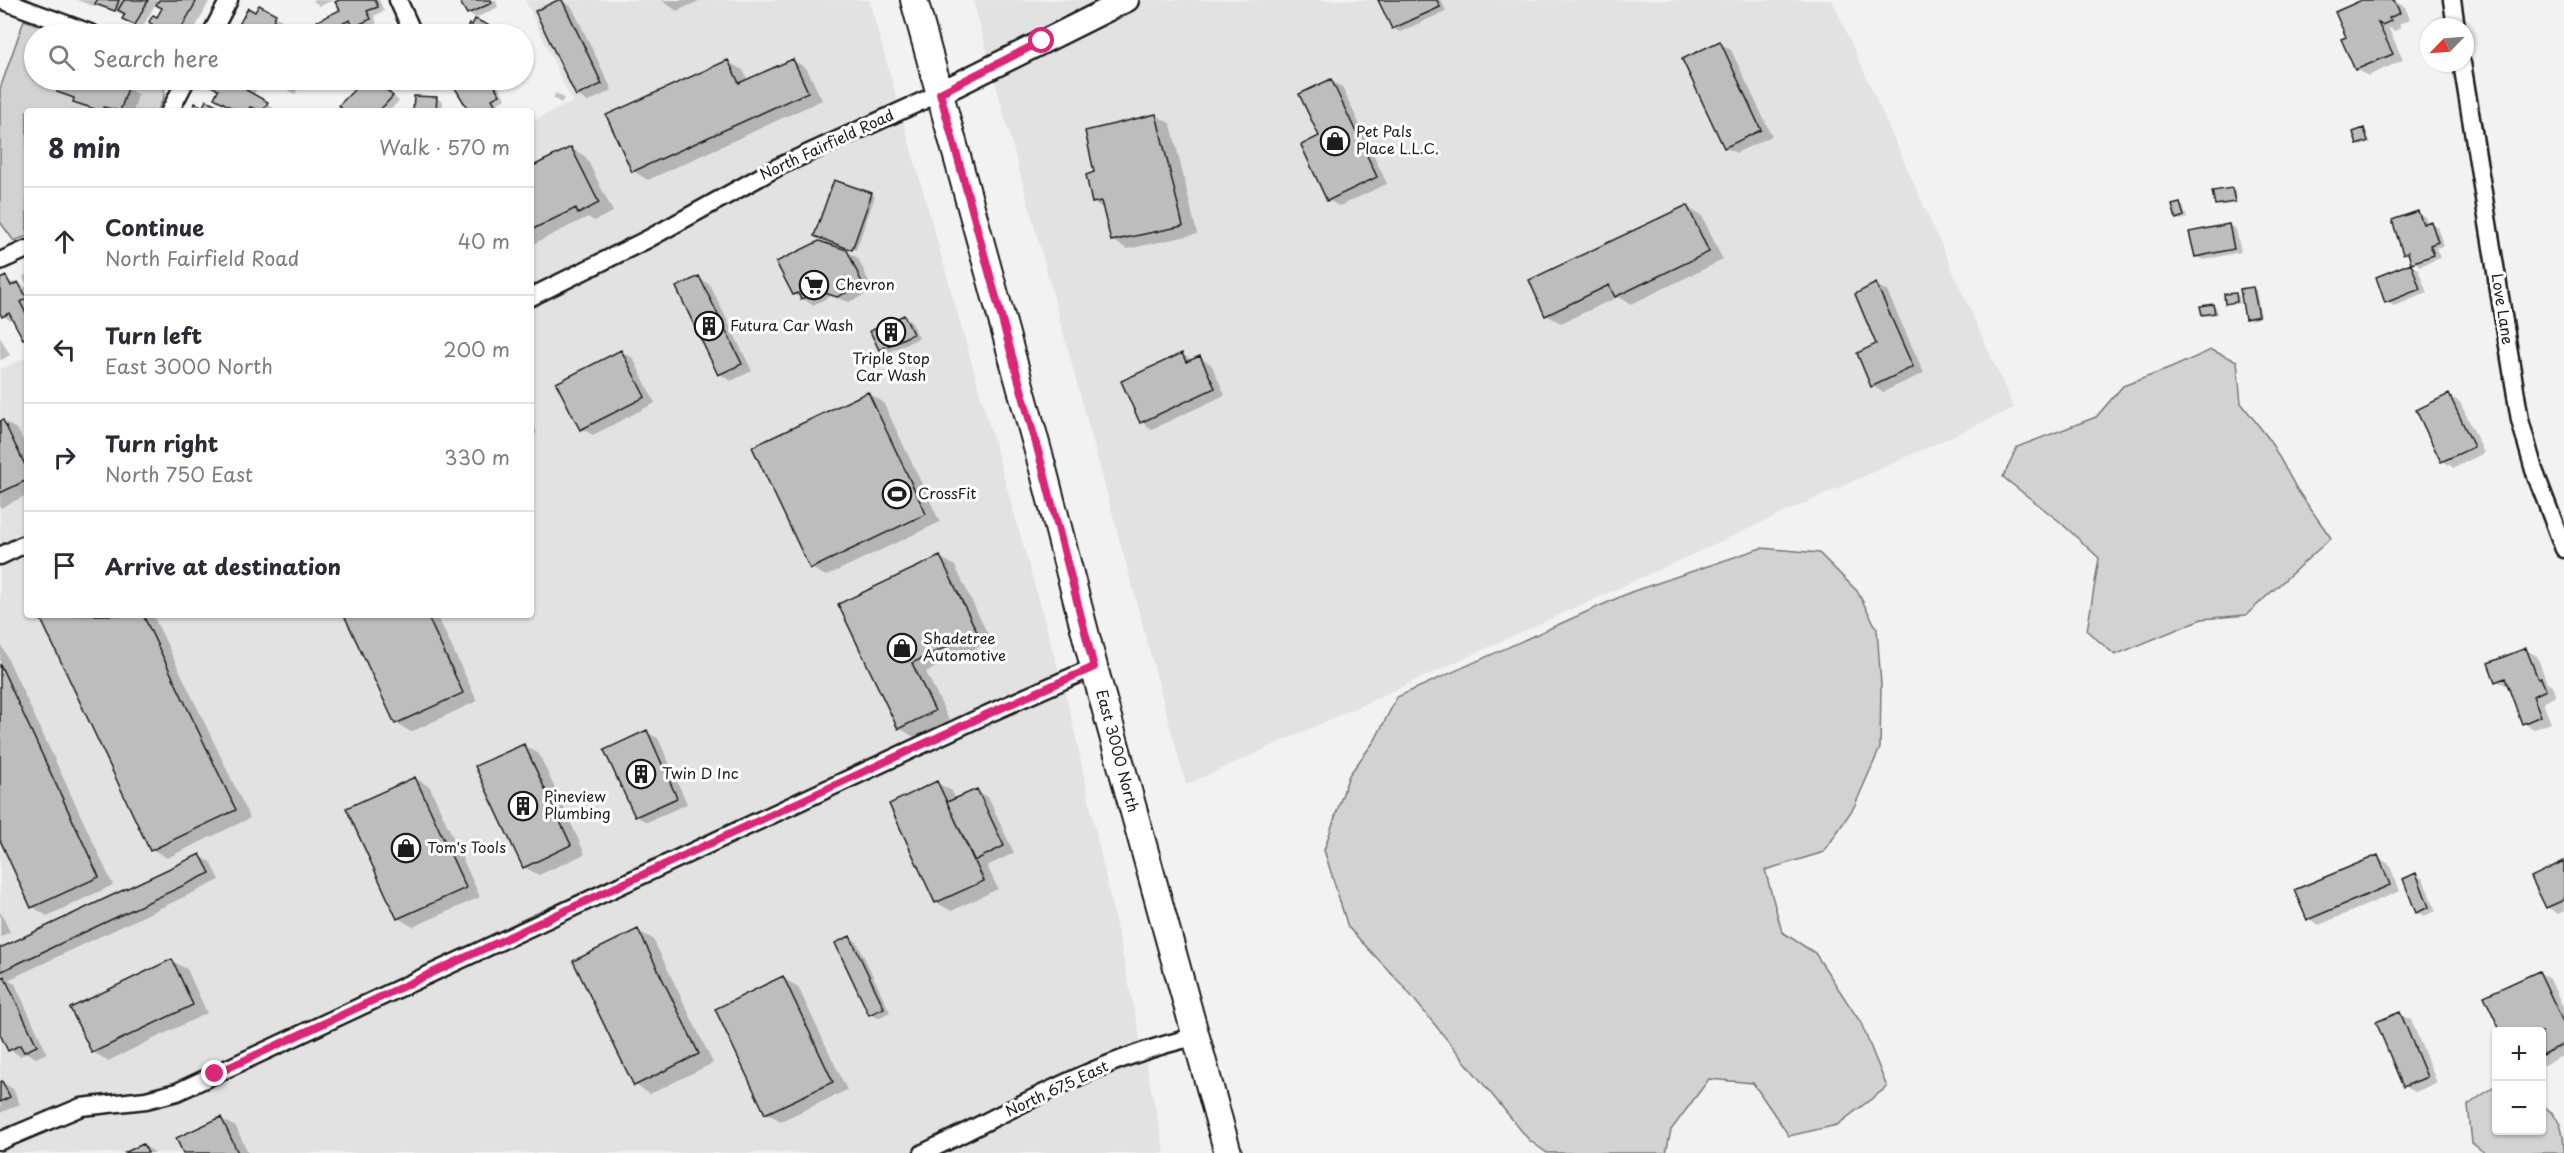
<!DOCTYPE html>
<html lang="en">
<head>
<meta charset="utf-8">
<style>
	:root { --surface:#fff; --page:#f2f2f3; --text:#2b2b33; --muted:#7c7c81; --line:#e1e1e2 }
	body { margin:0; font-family:"Playpen Sans",sans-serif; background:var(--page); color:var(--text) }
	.controls { position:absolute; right:18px; bottom:18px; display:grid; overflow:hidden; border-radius:6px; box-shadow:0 2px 4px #0004 }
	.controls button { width:54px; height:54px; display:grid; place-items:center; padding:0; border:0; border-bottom:2px solid var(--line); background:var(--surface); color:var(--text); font:30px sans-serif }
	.compass { position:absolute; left:2420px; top:18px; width:54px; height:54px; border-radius:50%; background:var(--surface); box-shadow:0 2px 4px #0004; rotate:245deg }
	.stop { position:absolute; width:18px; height:18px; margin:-14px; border:4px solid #db2777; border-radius:50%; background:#fff }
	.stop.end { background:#db2777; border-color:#fff; box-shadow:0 2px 6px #0008 }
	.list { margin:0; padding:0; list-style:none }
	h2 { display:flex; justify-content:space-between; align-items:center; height:78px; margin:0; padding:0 24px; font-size:26px }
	h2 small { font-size:20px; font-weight:400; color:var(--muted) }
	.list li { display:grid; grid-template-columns:39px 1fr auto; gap:18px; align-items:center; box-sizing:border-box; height:108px; padding:0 24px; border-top:2px solid var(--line) }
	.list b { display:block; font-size:22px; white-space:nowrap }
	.list p { margin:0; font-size:20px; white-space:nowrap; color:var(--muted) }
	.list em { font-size:20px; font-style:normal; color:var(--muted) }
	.icon { flex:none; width:33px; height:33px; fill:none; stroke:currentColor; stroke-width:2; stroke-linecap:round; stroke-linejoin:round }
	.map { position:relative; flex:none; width:2564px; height:1153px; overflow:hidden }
	.search { position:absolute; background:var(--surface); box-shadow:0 2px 4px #0004; left:24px; top:24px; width:510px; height:66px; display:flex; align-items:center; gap:15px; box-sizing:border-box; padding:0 21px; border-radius:33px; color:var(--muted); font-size:22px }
	.panel { position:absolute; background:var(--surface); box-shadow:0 2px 4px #0004; left:24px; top:108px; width:510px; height:510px; border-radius:6px }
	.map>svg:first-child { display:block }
</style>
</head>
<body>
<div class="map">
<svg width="2564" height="1153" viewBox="0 0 2564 1153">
	<rect width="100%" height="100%" fill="#f2f2f2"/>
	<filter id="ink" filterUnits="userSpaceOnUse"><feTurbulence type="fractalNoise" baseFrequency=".0167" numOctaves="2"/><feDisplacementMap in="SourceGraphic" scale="12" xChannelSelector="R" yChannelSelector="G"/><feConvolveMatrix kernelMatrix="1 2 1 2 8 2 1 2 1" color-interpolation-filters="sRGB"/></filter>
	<g filter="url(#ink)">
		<!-- built -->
		<path fill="#e2e2e2" d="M525,0H869L1070,711L1165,1153H0V369L27,357V615H531V122L572,102Z
			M973,0H1832L2014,408L1186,785Z"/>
		<!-- green -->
		<path fill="#d2d2d2" stroke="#777" stroke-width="1.5" d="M24,20L63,34H34V80H160C168,92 164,99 157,111H27V236L14,241L0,222V89Z
			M2211,350L2237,361L2241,403L2269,439L2298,491L2331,538L2246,615L2202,619L2115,655L2087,631L2099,558L2059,521L2003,477L2017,447L2096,417L2123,386L2171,368Z
			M1761,548L1819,553L1857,591L1877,629L1881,685L1880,748L1854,807L1824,852L1765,870L1782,932L1815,953L1861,1023L1887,1087L1837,1125L1789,1136L1753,1083L1709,1079L1671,1130L1666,1153H1547L1529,1140L1404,987L1348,927L1324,850L1349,775L1375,740L1397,697L1631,592Z
			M2496,1085V1130H2542V1104C2561,1120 2564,1127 2564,1153H2485L2472,1143L2468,1105Z"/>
		<!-- shadow -->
		<path fill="#0003" d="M76,0H210L192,34H165L153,28L164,8L156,3L142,28L124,18L127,14L123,12L122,14L95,3L94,6Z
			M312,0H333L320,6Z
			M342,0H379L384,11L374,16L377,23L362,30L354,25L333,34H328L323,32L342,11Z
			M462,0H498L496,1L498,7L476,18L468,13Z
			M561,0L572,7L612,90L588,102L577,95Z
			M661,0H701L677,11Z
			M1380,0H1441L1446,11L1400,32L1393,28Z
			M2366,0L2394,1L2405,7L2410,19L2399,24L2401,28L2394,31L2388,27L2403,60L2368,76L2356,69L2348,38Z
			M259,7L282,20L279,25L292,32L291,34H236L249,10L256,14Z
			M470,26L491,28L498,32L497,34H465Z
			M368,31L374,34H362Z
			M1720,43L1731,50L1772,136L1736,153L1725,147Z
			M524,53L529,56L525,66L524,65Z
			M793,60L807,69L822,100L648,180L633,171L728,62L743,70L748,81Z
			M63,80H114L138,95L133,111H97L59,91Z
			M212,80H238L256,90L253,96L274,108L272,111H241L220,89L210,83Z
			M249,80H261L258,85Z
			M267,80H287L282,88Z
			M366,80H377L399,101L389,111H346L341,105Z
			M452,80H484L486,82L490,80L497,84L506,99L498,103L503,111H470Z
			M1331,81L1342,87L1387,184L1339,206L1328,200L1321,137Z
			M292,84L299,88L295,94L288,91Z
			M556,93L564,98L561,103L553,98Z
			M436,98L443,102V111H415Z
			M1156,115L1171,124L1197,234L1127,249L1112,240L1104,209L1093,202L1095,173Z
			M2363,130L2371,142L2361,146L2358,144Z
			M571,148L586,157L613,212L594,221L588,217L531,245V168Z
			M835,182L875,196L856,250L819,237Z
			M2232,189L2235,191L2237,203L2219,206L2216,204Z
			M2180,204L2183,206L2187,218L2181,220L2178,218Z
			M1687,207L1702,216L1723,260L1631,304L1618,297L1561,323L1546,315Z
			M2418,213L2425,217L2428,224L2431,223L2438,227L2444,246L2436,248L2440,258L2420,266L2405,253Z
			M2229,225L2236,229L2241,252L2203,260L2196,256Z
			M846,251L858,258L873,291L849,302L831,296L813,305L794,294Z
			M2410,265L2418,269L2427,293L2394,306L2387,302Z
			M27,274V285L23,277Z
			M6,278L15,285L18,283L27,288V340L14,318L10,320L3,316L0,310V281Z
			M699,278L710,285L752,371L731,381L720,374Z
			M1876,285L1887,291L1924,373L1883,392L1872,386L1878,344Z
			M2253,288L2256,290L2261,317L2250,320L2247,318Z
			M2236,294L2239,296L2240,304L2227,303Z
			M2213,305L2216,307L2218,314L2206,316L2203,315Z
			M904,316L911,321L919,338L887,353L880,349Z
			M0,337L10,355L2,360L0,359Z
			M621,351L633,358L655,403L593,435L582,429Z
			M1182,354L1193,361L1200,358L1211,364L1225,395L1152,429L1141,422Z
			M868,393L883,402L940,522L826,576L811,568Z
			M2449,396L2460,402L2484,453L2454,468L2442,461Z
			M531,420L537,433L531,435Z
			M3,421L18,430L27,449V495L0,508V423Z
			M940,557L955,566L991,641L926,672L949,720L914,737L899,728L840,605Z
			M40,615H153L250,818L167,858L152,849Z
			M346,615H437L477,701L411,732L396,723Z
			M0,642L113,885L47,916L33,907L0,837Z
			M2526,650L2537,656L2547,683L2552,686L2556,696L2543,703L2551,723L2534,729L2523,723L2509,686L2496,681Z
			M646,732L658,738L687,804L647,822L636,816Z
			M524,745L539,754L585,854L539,875L524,867Z
			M415,778L430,787L480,897L413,927L398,918Z
			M937,783L952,791L956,800L976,791L988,797L1014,853L987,866L998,889L951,911L936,902Z
			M200,856L211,862L220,880L8,980L15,984L47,1053L36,1058L27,1053L20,1056L9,1049L0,1030V979L6,976L0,973V950Z
			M2377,857L2389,864L2400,891L2319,925L2308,919Z
			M2564,863V911L2558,914L2547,907Z
			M2416,875L2423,879L2436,911L2424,916L2417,912Z
			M0,911L10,932L0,937Z
			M638,931L653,939L713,1063L650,1094L635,1085Z
			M850,938L857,942L890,1012L878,1018L870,1014Z
			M172,961L187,969L207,1013L108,1061L93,1052Z
			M2539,972L2550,979L2564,1009V1055L2542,1066Z
			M783,978L798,987L847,1090L781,1121L766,1113Z
			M2400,1014L2411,1020L2437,1083L2415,1092L2404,1086Z
			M2,1082L13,1089L20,1104L0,1113Z
			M221,1119L236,1127L248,1153H185Z
			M143,1145L156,1153H127Z"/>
		<!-- building -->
		<path fill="#bdbdbd" stroke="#1c1c1c" stroke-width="1.5" d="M97,0H119L115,11L95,4Z
			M124,0H148L135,25L122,19L125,14L118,10Z
			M159,0H197L178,34H162L151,28L153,25L149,22L153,15L157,17L162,8L156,5Z
			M339,0H375L378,7L367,11L371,19L353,27L350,20L322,33L317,21L340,10L335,2Z
			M459,0H491L492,3L467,14Z
			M558,0H562L602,84L576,96L535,11Z
			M1378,0H1437L1440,7L1392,29Z
			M2362,0H2394L2400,13L2389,18L2391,21L2382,25L2378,23L2393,54L2355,70L2341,39L2346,37L2335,12Z
			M259,5L276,14L273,21L286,27L282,34H234L248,8L255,12Z
			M475,19L492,27L488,33L490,34H464L469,24L472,25Z
			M1720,41L1761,130L1724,148L1682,59Z
			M793,59L808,92L632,172L606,115L728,60L739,83Z
			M1331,79L1377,177L1327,201L1301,145L1319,136L1299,94Z
			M61,80H113L112,83L128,88L120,111L104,107L101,111L73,102L74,98L57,92Z
			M210,80H241L250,84L246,90L268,102L263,111L250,107L248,111H238L214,98L218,90L208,84Z
			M364,80H376L393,96L379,111H343L339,105Z
			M450,80H481L483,83L491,80L500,95L492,99L499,111H469Z
			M414,96L437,97L436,110L444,111H413Z
			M206,100L223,108L222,111H191L195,103L203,107Z
			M1156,114L1183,226L1111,241L1101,201L1092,203L1086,175L1094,172L1085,131Z
			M2364,128L2368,141L2357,145L2353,132Z
			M571,147L599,203L578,214L576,208L531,230V167Z
			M834,180L872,193L852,250L814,236Z
			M2232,188L2235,202L2215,205L2212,191Z
			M2180,203L2184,216L2176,219L2172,205Z
			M1687,205L1709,252L1615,297L1609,285L1545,316L1529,280Z
			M2418,211L2423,224L2431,221L2438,242L2430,245L2434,255L2411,263L2408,252L2403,254L2392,220Z
			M2229,224L2234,249L2195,257L2189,232Z
			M819,241L847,250L863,285L837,297L819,291L801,299L798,293L793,295L776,262Z
			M2411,263L2420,289L2385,303L2376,277Z
			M6,276L11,286L18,282L27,298L20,302L27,315V337L23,339L9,313L2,317L0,313V279Z
			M699,276L742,364L718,375L676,287Z
			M1876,283L1913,367L1871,387L1857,353L1876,344L1855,294Z
			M2253,287L2259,316L2245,319L2240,289Z
			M2236,293L2237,302L2225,304L2224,294Z
			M2213,304L2215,313L2202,315L2200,306Z
			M904,315L913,334L879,350L870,331Z
			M621,350L645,397L580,430L556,383Z
			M1182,353L1186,362L1200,356L1215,388L1140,423L1121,381Z
			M868,392L926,514L810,569L752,447Z
			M2449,394L2474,447L2441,462L2416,410Z
			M3,420L27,469V480L0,493V421Z
			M940,556L977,632L912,663L935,711L898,729L838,604Z
			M39,615H143L236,810L150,851Z
			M344,615H427L463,693L395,724Z
			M2526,648L2538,679L2541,678L2546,690L2533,696L2541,716L2522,724L2505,678L2495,682L2488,663Z
			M0,664L99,877L31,908L0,840Z
			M647,730L677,798L635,817L604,750Z
			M524,744L571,845L523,868L475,766Z
			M415,777L466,888L397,919L346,808Z
			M937,781L984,881L935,903L889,804Z
			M977,789L1004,846L974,861L947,802Z
			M200,854L210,873L0,972V948Z
			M2378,855L2390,885L2307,920L2294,890Z
			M2564,861V900L2546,908L2531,877Z
			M2416,873L2429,907L2416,913L2403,879Z
			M638,929L699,1054L634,1086L573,961Z
			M850,936L884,1008L869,1015L835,943Z
			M172,959L193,1005L92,1053L70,1008Z
			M2539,971L2564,1024V1044L2542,1055V1032H2501L2484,996Z
			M4,976L37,1046L24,1052L20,1045L8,1051L0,1034V978Z
			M783,976L833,1082L765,1114L715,1009Z
			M2400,1012L2427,1077L2403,1087L2376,1022Z
			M2,1081L10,1097L0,1102V1082Z
			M221,1117L238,1153H183L176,1138Z
			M143,1144L148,1153H124Z"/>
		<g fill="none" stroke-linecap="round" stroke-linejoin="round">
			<!-- street casing -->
			<g stroke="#1c1c1c" stroke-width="21">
				<path id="street" d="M1,0L93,34
					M398,0L413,33
					M2452,0L2456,27
					M211,34L229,0
					M2462,63L2520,420L2534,470L2564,549
					M170,111L186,80
					M0,261L27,249
					M531,297L648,239L778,167L940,93
					M0,556L27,543
					M0,1141L81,1107L146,1100L177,1092L990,713L1094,667
					M923,1153C1011,1111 1099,1058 1195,1037"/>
			</g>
			<!-- secondary casing -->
			<g stroke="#1c1c1c" stroke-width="27">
				<path id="secondary" d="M940,93L1127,0"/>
			</g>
			<!-- primary casing -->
			<g stroke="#1c1c1c" stroke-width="30">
				<path id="primary" d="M914,0L1043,469L1094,667L1228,1153"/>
			</g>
			<!-- street -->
			<use href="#street" stroke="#fff" stroke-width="16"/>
			<!-- secondary -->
			<use href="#secondary" stroke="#fff" stroke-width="22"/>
			<!-- primary -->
			<use href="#primary" stroke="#fff" stroke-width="26"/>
		</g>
	</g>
	<g fill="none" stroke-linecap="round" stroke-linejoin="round" filter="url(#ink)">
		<!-- route -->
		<path stroke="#db2777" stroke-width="8" d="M215,1074L990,713L1094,667L1043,469L940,93L1042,41"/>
	</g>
	<!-- icons -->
	<defs>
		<g id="shop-ring" transform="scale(1.5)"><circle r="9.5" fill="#fff" stroke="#1c1c1c" stroke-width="1.5"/><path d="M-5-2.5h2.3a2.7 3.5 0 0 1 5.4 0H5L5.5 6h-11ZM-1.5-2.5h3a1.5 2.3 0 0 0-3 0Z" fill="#1c1c1c"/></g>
		<g id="supermarket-ring" transform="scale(1.5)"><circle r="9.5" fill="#fff" stroke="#1c1c1c" stroke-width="1.5"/><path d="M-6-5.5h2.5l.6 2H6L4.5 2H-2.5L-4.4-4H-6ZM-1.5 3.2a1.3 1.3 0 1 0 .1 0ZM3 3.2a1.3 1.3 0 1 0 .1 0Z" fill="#1c1c1c"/></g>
		<g id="building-ring" transform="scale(1.5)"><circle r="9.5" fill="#fff" stroke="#1c1c1c" stroke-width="1.5"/><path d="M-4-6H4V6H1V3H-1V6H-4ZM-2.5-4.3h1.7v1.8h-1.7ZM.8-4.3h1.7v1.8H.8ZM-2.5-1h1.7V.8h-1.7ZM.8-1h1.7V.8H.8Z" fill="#1c1c1c"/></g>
		<g id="stadium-ring" transform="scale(1.5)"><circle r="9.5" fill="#fff" stroke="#1c1c1c" stroke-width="1.5"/><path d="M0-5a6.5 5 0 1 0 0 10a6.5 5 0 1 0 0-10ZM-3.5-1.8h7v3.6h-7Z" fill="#1c1c1c"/></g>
	</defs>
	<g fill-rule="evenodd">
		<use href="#shop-ring" x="1335" y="141"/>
		<use href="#supermarket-ring" x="814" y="285"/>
		<use href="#building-ring" x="709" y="326"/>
		<use href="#building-ring" x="891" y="332"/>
		<use href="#stadium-ring" x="897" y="494"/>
		<use href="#shop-ring" x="902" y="648"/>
		<use href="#building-ring" x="641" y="774"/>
		<use href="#building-ring" x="523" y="806"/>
		<use href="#shop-ring" x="406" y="848"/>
	</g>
	<g text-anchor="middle" stroke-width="6" stroke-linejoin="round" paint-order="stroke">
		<!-- poi labels -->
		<g font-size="15" fill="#1c1c1c" stroke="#fff" text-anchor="start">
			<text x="1356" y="137">Pet Pals<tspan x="1356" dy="17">Place L.L.C.</tspan></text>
			<text x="835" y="290">Chevron</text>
			<text x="730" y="331">Futura Car Wash</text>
			<text x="891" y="364" text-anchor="middle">Triple Stop<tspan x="891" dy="17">Car Wash</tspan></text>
			<text x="918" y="499">CrossFit</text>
			<text x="923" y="644">Shadetree<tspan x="923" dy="17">Automotive</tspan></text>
			<text x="662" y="779">Twin D Inc</text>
			<text x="544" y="802">Pineview<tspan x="544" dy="17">Plumbing</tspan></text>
			<text x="427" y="853">Tom's Tools</text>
		</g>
		<!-- street labels -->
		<g font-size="15" fill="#1c1c1c" stroke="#fff">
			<text transform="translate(827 145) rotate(-25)" y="5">North Fairfield Road</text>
			<text transform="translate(2502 309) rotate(81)" y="5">Love Lane</text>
			<text transform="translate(1117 751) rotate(75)" y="5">East 3000 North</text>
			<text transform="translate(1057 1089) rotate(-25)" y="5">North 675 East</text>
		</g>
	</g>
</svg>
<div class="controls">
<button>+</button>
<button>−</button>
</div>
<svg class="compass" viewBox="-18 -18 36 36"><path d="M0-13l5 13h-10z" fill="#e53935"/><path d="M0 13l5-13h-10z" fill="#7c7c81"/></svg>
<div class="stop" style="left:1042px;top:41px"></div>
<div class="stop end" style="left:215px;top:1074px"></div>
<div class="search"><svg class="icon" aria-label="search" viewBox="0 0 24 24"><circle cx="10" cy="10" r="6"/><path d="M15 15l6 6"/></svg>Search here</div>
<section class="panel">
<h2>8 min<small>Walk · 570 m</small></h2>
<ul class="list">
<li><svg class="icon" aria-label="ahead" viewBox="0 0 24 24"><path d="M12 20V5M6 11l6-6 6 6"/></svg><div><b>Continue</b><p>North Fairfield Road</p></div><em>40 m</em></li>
<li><svg class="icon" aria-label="left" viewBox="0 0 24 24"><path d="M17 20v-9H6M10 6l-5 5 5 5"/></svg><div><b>Turn left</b><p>East 3000 North</p></div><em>200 m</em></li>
<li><svg class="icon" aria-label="right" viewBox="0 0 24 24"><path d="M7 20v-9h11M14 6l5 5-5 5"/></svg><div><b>Turn right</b><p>North 750 East</p></div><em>330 m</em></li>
<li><svg class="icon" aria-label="arrive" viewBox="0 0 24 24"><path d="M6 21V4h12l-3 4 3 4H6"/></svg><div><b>Arrive at destination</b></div></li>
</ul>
</section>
</div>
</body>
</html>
